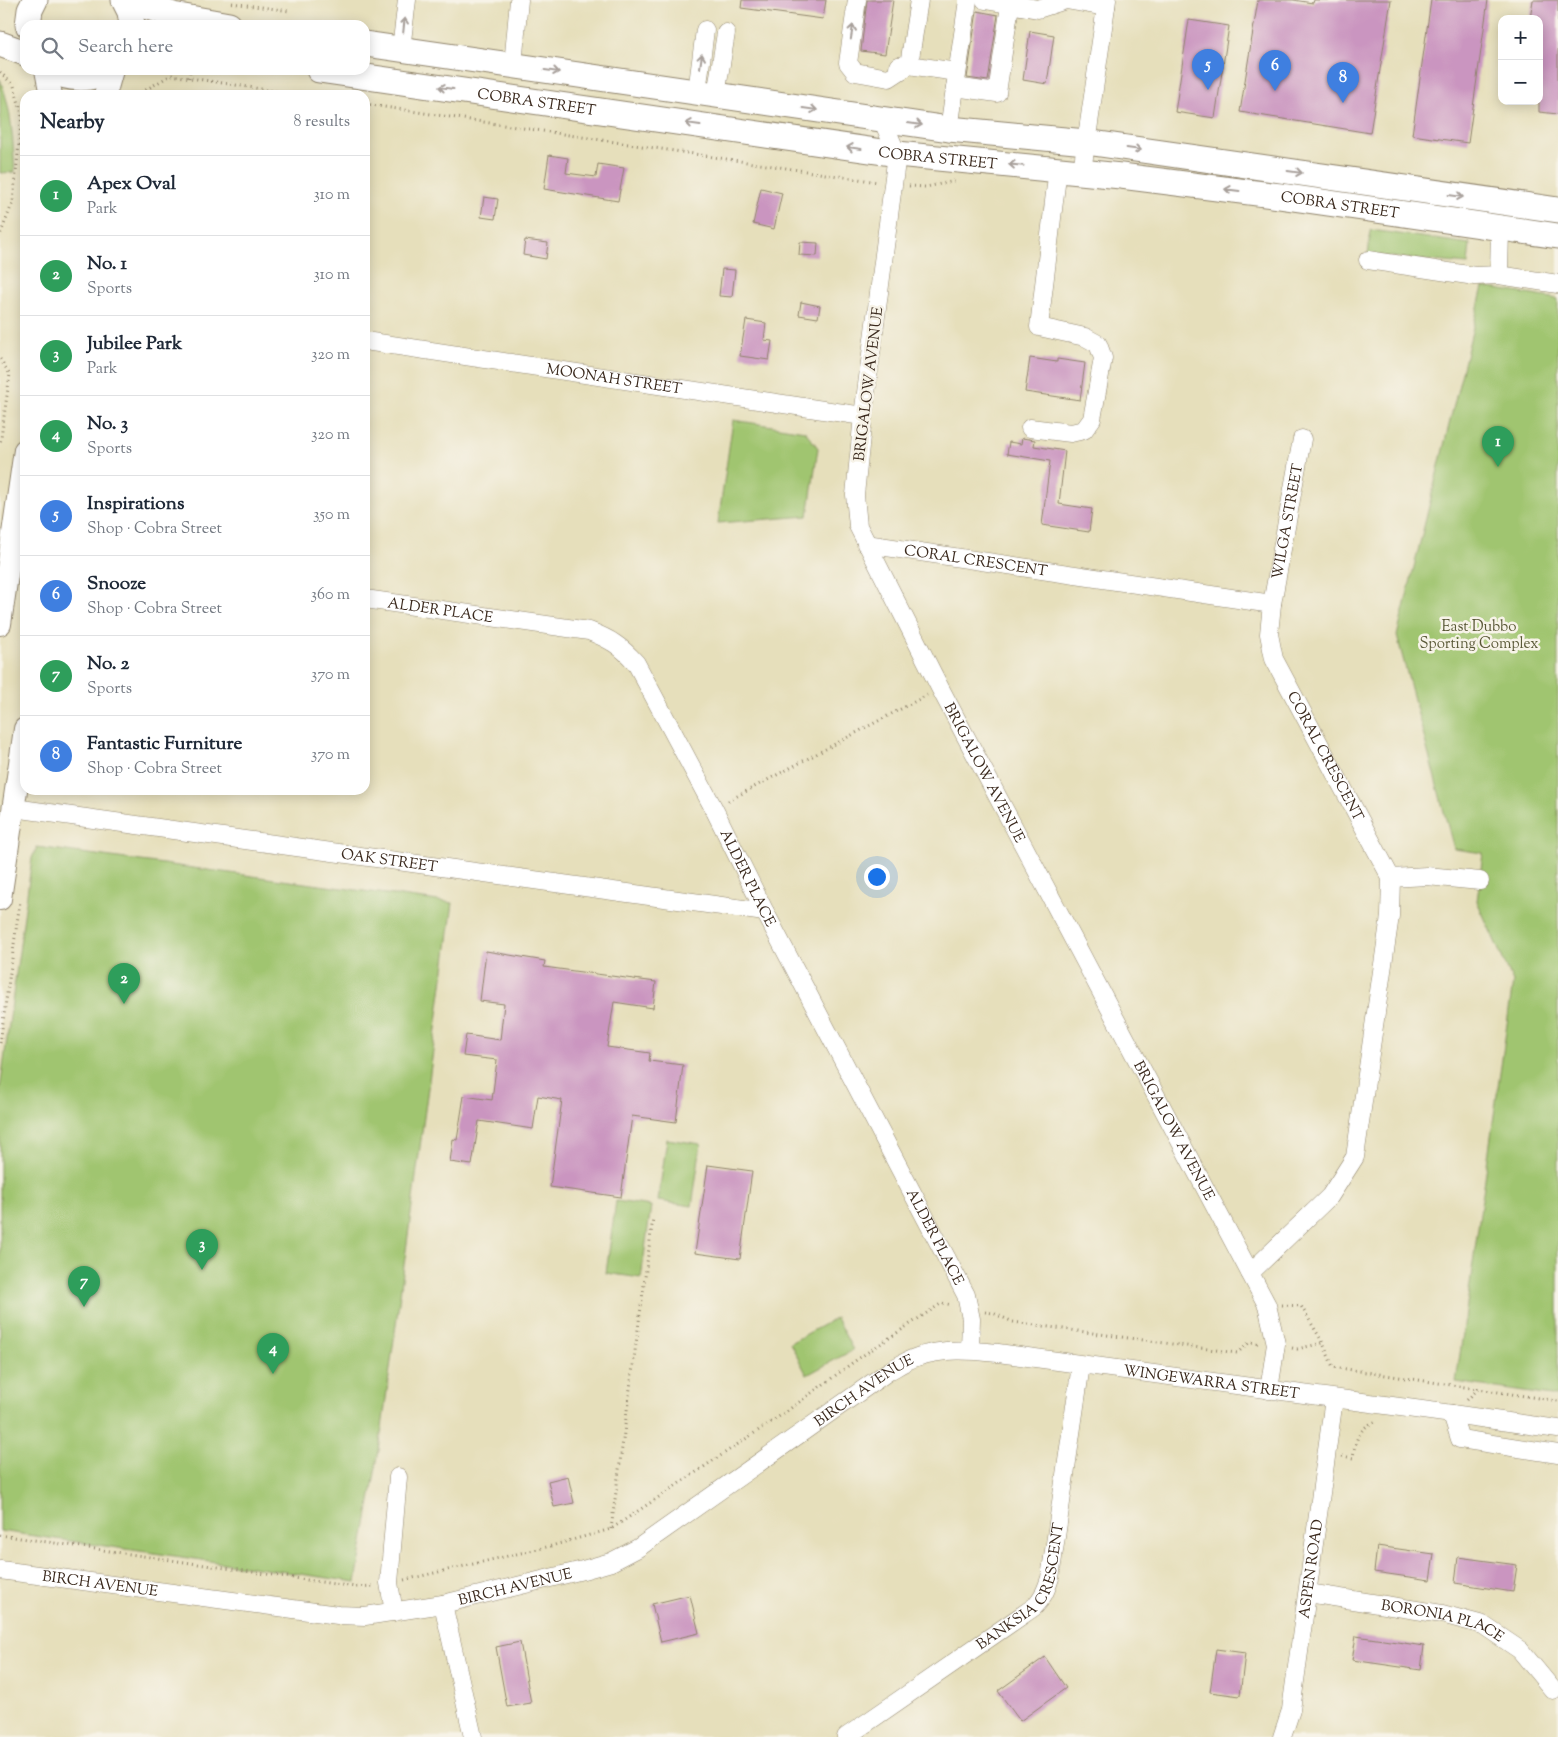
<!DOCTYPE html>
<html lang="en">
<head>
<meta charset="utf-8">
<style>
	:root { --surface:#fff; --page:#f6f6f7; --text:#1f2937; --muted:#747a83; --line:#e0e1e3; --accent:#0f766e }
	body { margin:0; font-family:"Sorts Mill Goudy",serif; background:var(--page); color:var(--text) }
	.controls { position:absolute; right:15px; top:15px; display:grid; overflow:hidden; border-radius:10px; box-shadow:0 2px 12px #0003 }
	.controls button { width:45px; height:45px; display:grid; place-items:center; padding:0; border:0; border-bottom:1px solid var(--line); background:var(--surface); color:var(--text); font:25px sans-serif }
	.you { position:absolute; left:876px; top:876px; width:18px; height:18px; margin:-12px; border:4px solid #fff; border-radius:50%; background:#1a73e8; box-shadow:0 0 0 8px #1a73e833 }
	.badge { display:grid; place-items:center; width:32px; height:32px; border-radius:50%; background:var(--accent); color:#fff; font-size:16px; font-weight:700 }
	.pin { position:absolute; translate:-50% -41px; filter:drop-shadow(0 1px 2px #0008) }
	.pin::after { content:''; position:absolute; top:26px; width:18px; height:15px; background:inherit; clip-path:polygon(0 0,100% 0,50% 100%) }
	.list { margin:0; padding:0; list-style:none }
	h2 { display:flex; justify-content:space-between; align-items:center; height:65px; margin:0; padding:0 20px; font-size:21px }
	h2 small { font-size:16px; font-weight:400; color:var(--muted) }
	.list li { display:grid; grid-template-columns:32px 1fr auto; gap:15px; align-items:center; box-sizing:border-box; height:80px; padding:0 20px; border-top:1px solid var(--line) }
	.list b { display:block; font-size:19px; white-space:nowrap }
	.list p { margin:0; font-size:16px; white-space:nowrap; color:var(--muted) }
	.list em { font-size:16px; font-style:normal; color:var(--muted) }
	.icon { flex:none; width:28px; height:28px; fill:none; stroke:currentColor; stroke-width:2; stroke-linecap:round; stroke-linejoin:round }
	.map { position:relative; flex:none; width:1558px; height:1737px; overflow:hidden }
	.search { position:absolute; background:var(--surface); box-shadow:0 2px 12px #0003; left:20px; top:20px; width:350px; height:55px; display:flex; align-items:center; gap:12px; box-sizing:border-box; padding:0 18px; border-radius:15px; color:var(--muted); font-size:19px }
	.panel { position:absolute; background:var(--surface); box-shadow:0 2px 12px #0003; left:20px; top:90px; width:350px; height:705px; border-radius:15px }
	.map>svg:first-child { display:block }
</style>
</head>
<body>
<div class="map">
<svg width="1558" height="1737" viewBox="0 0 1558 1737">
	<rect width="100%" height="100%" fill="#f7f3e8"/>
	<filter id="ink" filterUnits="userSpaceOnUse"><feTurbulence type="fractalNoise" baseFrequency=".02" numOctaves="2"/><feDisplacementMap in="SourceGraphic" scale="10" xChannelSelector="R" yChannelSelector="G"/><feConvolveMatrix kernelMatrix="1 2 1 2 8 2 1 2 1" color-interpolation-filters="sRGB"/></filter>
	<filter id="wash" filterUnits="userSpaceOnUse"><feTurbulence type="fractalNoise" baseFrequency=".0096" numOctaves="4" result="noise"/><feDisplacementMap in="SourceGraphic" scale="20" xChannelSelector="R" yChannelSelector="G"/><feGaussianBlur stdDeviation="1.12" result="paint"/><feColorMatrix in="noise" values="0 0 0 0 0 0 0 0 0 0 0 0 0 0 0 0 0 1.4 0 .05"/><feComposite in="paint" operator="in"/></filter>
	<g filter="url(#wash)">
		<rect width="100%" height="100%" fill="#e6dfbb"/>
		<!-- green -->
		<path fill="#a0c56f" stroke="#6e7846" d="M0,79C12,109 13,140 15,172L0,173Z
			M1371,230L1470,244L1468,264L1368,255Z
			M1483,287L1558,299V1397L1456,1382L1513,982L1477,901L1483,853L1454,849L1397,636Z
			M733,420L805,431L818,448L808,516L718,523Z
			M37,847L453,903L379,1450L356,1582L0,1531V1089L32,858Z
			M667,1139L701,1144L692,1206L658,1201Z
			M616,1201L651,1206L641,1278L606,1273Z
			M836,1318L853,1350L807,1375L790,1343Z"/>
		<g id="blocks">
			<!-- building -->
			<path fill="#ca95c0" d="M742,0H826L823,19L741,8Z
				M867,0H893L885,54L861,51Z
				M1258,0H1293L1313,3L1314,0H1391L1370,133L1240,112Z
				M1431,0H1488L1468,143L1412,135Z
				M1533,0H1558V114L1539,112V19H1530Z
				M977,11L998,15L988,81L967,78Z
				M1189,20L1229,26L1215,118L1175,112Z
				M1030,31L1054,35L1047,84L1023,80Z
				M549,155L568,158L566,173L596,177L598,164L624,168L618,201L544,189Z
				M761,188L782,193L774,229L753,224Z
				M484,197L498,199L495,219L481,217Z
				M525,240L548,243L546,259L523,255Z
				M800,242L818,243L817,256L799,255Z
				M722,269L735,270L732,297L719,296Z
				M801,302L820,306L818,318L799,315Z
				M746,320L766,323L764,340L772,341L769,360L740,356Z
				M1030,358L1057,362V359L1085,363L1080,400L1025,392Z
				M1022,438L1035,440L1034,446L1065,451L1059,504L1092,509L1089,532L1042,525L1050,461L1007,454L1009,442L1021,444Z
				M486,951L545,961L544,967L656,982L653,1008L614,1002L607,1047L650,1053L649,1061L683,1065L676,1122L632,1116L621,1197L550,1187L562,1100L538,1096L533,1129L479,1121L472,1165L450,1162L453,1139L457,1140L464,1096L492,1100L497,1060L463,1056L466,1035L500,1040L504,1004L480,1001Z
				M708,1165L752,1171L740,1259L695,1253Z
				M568,1476L574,1503L554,1507L548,1481Z
				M1377,1546L1434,1554L1430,1580L1374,1572Z
				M1458,1557L1517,1565L1513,1592L1455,1583Z
				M690,1595L699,1633L661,1642L652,1604Z
				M1356,1636L1424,1646L1421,1670L1352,1660Z
				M520,1642L531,1703L507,1707L496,1647Z
				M1216,1649L1245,1653L1240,1696L1210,1692Z
				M1045,1657L1066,1688L1020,1721L998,1691Z"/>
		</g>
	</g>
	<g filter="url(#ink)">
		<use href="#blocks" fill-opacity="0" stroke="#90846c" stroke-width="1"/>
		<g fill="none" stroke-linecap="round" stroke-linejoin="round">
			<!-- minor casing -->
			<g stroke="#90846c" stroke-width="19">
				<g id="minor">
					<path d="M857,0L848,63L855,72L889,78L909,65L919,0"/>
					<path d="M985,0L1038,9L1066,0L1106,7"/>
					<path d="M401,49L407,0"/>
					<path d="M513,65L519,0"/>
					<path d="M898,66L909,65L957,72"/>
					<path d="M955,87L997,93L1010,5"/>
					<path d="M697,92L705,30"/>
					<path d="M716,95L726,33"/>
					<path id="s1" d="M882,119L897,154L863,416L855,495L858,526L940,688L1267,1305L1276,1344L1269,1390"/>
					<path d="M949,129L968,0"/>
					<path d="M1082,171L1107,0"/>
					<path d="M1368,260L1475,276L1499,275L1558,284"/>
					<path d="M1499,275L1500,228"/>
					<path id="s2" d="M365,341L863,416"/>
					<path d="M1030,428L1071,433L1084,430L1092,419L1103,358L1098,344L1085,337L1039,327L1058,168"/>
					<path id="s3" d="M866,544L1272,604L1269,634L1274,659L1391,878L1390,916L1355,1157L1330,1196L1250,1273"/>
					<path id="s4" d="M365,599L589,631C610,639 621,646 636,663L714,809L765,912L966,1295L971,1319L970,1350"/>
					<path id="s5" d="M1272,604L1302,439"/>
					<path id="s6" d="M14,808L765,912"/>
					<path d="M1391,878L1427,876L1480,881"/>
					<path d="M1452,1414L1460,1439L1558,1454"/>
					<path id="s7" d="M0,1570L338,1615L365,1616L443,1604L583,1570L611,1562L638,1548L889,1371C898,1366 907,1360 917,1357C944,1348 970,1350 998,1353L1452,1414L1558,1429"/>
					<path id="s8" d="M1308,1593L1442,1614L1483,1625L1520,1650L1553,1690"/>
					<path d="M443,1604L473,1737"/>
					<path d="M394,1612L389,1583L398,1477"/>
					<path id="s9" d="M846,1737L1034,1607C1043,1598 1046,1590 1050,1578L1081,1365"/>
					<path id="s10" d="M1282,1737L1291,1710L1334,1399"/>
				</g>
			</g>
			<!-- major casing -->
			<g stroke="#90846c" stroke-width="24">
				<path id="major" d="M46,70L51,95
					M105,95L112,70
					M0,624L25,450
					M0,899L25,729"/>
			</g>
			<!-- highway casing -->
			<g stroke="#90846c" stroke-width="27">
				<g id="highway">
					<path d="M124,0L130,12L132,25"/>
					<path d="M127,0L173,15L229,25"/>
					<path d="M28,25L30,10L35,0"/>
					<path d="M0,44L25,53"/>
					<path d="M365,44L949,129L1086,142L1558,210"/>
					<path d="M52,70C68,80 91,81 107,70"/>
					<path id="s11" d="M319,70L897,154L1121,176L1280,196L1558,236"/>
				</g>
			</g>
			<!-- path -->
			<path stroke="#90846c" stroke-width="3" stroke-dasharray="1 4" stroke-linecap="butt" d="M232,3L290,11
				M0,72L14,86L22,114L13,202L0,235
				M189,78L190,70
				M137,95L171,75L300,95
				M365,104L878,182
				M909,186L926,187L955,181
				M0,359L10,374L0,445
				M728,801L927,695
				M0,1043L20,902
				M1282,1305L1301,1306L1323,1343L1333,1367L1478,1389
				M985,1312L993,1313L1013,1322L1237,1353L1250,1342L1261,1344
				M1292,1348L1297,1349L1323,1343
				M1467,1400L1478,1389L1558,1401
				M1342,1456L1353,1458C1355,1440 1359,1427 1377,1421
				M611,1529L653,1218
				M0,1535L355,1587L374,1586
				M404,1580L551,1546L611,1529L783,1414L859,1358L942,1303L952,1305"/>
			<!-- minor -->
			<use href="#minor" stroke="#fff" stroke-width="18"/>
			<!-- major -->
			<use href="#major" stroke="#fff" stroke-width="22"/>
			<!-- highway -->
			<use href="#highway" stroke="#fff" stroke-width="25"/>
		</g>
		<!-- one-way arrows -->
		<defs><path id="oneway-shaft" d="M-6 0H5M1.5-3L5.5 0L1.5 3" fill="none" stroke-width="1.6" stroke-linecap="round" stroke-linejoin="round" transform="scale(1.25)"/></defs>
		<g stroke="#a79f9a">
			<use href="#oneway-shaft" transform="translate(404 25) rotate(-84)"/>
			<use href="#oneway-shaft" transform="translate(852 32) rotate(-81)"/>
			<use href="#oneway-shaft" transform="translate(701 61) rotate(-82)"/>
			<use href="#oneway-shaft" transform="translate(552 71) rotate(8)"/>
			<use href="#oneway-shaft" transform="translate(446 88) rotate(-172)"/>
			<use href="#oneway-shaft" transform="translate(810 109) rotate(8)"/>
			<use href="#oneway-shaft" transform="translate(693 124) rotate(-172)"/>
			<use href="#oneway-shaft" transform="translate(915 124) rotate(8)"/>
			<use href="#oneway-shaft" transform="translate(854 148) rotate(-172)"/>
			<use href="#oneway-shaft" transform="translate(1134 149) rotate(8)"/>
			<use href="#oneway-shaft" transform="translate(1016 165) rotate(-175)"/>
			<use href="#oneway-shaft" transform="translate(1295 172) rotate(8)"/>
			<use href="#oneway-shaft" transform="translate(1232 190) rotate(-173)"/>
			<use href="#oneway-shaft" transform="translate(1456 196) rotate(8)"/>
		</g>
	</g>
	<g text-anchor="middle" stroke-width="5" stroke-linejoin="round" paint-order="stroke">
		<!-- street labels -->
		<g font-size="15" fill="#3b2a1e" stroke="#f7f3e8">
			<text dy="5" stroke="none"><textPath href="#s11" startOffset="220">COBRA STREET</textPath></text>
			<text dy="5" stroke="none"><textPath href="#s11" startOffset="625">COBRA STREET</textPath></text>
			<text dy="5" stroke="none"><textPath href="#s11" startOffset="1030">COBRA STREET</textPath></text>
			<text dy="5" stroke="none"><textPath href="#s2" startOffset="252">MOONAH STREET</textPath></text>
			<text transform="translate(868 384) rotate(-83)" y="5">BRIGALOW AVENUE</text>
			<text dy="5" stroke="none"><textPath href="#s5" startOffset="84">WILGA STREET</textPath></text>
			<text dy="5" stroke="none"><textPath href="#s3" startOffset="111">CORAL CRESCENT</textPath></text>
			<text dy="5" stroke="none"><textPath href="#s4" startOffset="76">ALDER PLACE</textPath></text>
			<text dy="5" stroke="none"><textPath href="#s3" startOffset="576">CORAL CRESCENT</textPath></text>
			<text dy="5" stroke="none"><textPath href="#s1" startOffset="690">BRIGALOW AVENUE</textPath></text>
			<text dy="5" stroke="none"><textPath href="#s6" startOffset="379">OAK STREET</textPath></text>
			<text dy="5" stroke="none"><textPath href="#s4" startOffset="526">ALDER PLACE</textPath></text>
			<text dy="5" stroke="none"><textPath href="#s1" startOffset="1095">BRIGALOW AVENUE</textPath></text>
			<text dy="5" stroke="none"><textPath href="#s4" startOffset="931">ALDER PLACE</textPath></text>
			<text dy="5" stroke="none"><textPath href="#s7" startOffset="1286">WINGEWARRA STREET</textPath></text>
			<text dy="5" stroke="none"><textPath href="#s7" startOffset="926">BIRCH AVENUE</textPath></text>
			<text dy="5" stroke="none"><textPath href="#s10" startOffset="171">ASPEN ROAD</textPath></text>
			<text dy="5" stroke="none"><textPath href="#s7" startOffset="101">BIRCH AVENUE</textPath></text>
			<text dy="5" stroke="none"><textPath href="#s9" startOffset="239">BANKSIA CRESCENT</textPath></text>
			<text dy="5" stroke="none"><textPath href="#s7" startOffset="521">BIRCH AVENUE</textPath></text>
			<text dy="5" stroke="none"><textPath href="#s8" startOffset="138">BORONIA PLACE</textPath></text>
		</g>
		<!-- park labels -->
		<g font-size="15" fill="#595836" stroke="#f7f3e8">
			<text x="1479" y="631">East Dubbo<tspan x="1479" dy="17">Sporting Complex</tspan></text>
		</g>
	</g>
</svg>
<div class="controls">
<button>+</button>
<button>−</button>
</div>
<div class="you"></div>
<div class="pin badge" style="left:1498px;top:467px;background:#2e9e5b">1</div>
<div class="pin badge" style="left:124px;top:1004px;background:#2e9e5b">2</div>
<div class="pin badge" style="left:202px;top:1270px;background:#2e9e5b">3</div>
<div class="pin badge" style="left:273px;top:1374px;background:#2e9e5b">4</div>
<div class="pin badge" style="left:1208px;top:90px;background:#3f7fe0">5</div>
<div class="pin badge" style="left:1275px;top:91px;background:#3f7fe0">6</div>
<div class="pin badge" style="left:84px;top:1307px;background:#2e9e5b">7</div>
<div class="pin badge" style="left:1343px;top:103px;background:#3f7fe0">8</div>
<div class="search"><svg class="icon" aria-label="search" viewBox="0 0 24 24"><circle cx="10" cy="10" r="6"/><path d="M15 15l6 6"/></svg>Search here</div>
<section class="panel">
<h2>Nearby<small>8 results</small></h2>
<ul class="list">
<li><span class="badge" style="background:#2e9e5b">1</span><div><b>Apex Oval</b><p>Park</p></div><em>310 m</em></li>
<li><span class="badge" style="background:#2e9e5b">2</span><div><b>No. 1</b><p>Sports</p></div><em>310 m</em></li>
<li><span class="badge" style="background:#2e9e5b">3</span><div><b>Jubilee Park</b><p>Park</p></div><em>320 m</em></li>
<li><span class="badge" style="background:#2e9e5b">4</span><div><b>No. 3</b><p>Sports</p></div><em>320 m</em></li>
<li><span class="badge" style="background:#3f7fe0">5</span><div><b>Inspirations</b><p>Shop · Cobra Street</p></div><em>350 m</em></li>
<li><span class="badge" style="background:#3f7fe0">6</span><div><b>Snooze</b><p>Shop · Cobra Street</p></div><em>360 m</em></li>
<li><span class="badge" style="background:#2e9e5b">7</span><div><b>No. 2</b><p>Sports</p></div><em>370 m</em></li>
<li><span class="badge" style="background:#3f7fe0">8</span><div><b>Fantastic Furniture</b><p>Shop · Cobra Street</p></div><em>370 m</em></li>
</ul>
</section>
</div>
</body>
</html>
